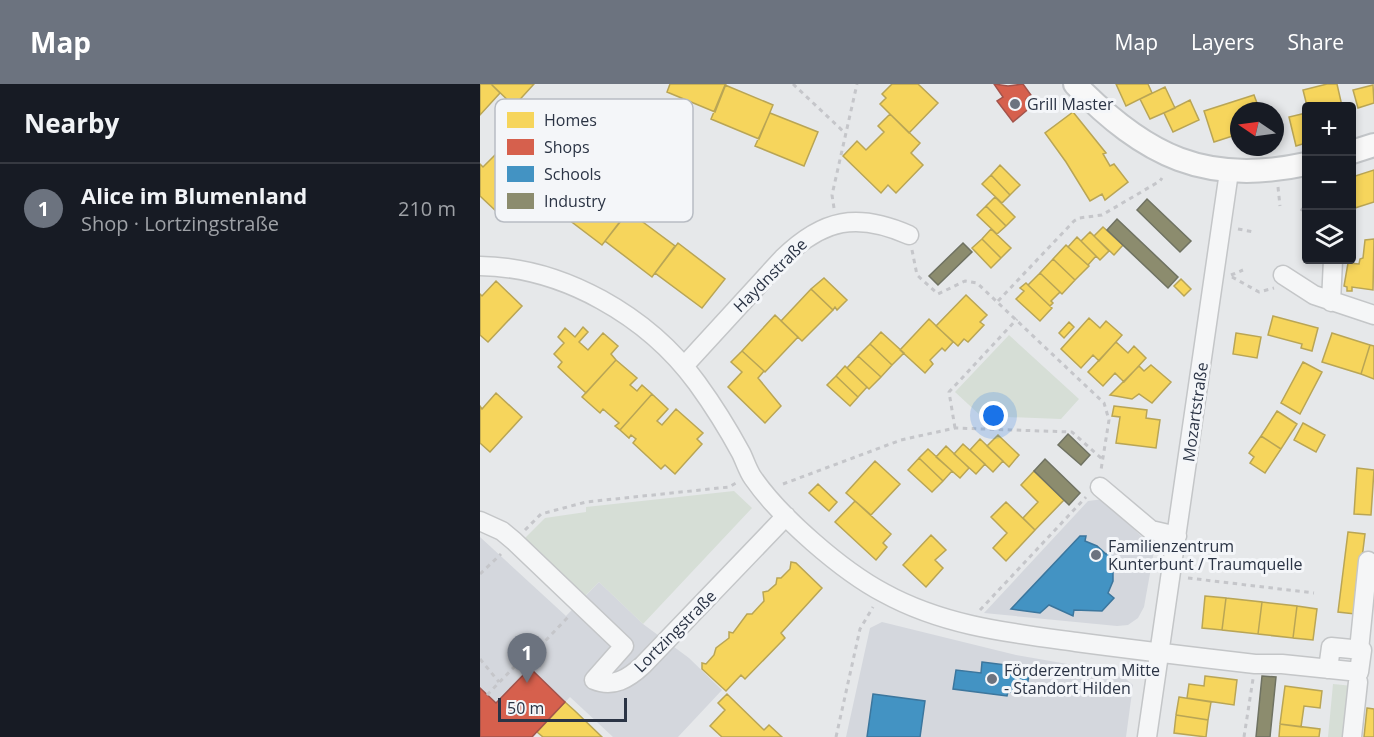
<!DOCTYPE html>
<html lang="en">
<head>
<meta charset="utf-8">
<style>
	:root { --surface:#171b24; --page:#20242c; --text:#f1f3f6; --muted:#9ea1a6; --line:#363941; --accent:#6c737f }
	body { margin:0; font-family:"Open Sans",sans-serif; background:var(--page); color:var(--text) }
	.controls { position:absolute; right:18px; top:18px; display:grid; overflow:hidden; border-radius:6px; box-shadow:0 3px 9px #0003 }
	.controls button { width:54px; height:54px; display:grid; place-items:center; padding:0; border:0; border-bottom:2px solid var(--line); background:var(--surface); color:var(--text); font:30px sans-serif }
	.compass { position:absolute; left:750px; top:18px; width:54px; height:54px; border-radius:50%; background:var(--surface); box-shadow:0 3px 9px #0003; rotate:283deg }
	.scale { position:absolute; left:18px; bottom:15px; width:129px; box-sizing:border-box; padding-left:6px; border:3px solid #2b3445; border-top:0; font-size:16px; line-height:21px; white-space:nowrap; color:#2b3445; -webkit-text-stroke:4px #f4f6f9; paint-order:stroke }
	.you { position:absolute; left:514px; top:332px; width:21px; height:21px; margin:-15px; border:4px solid #fff; border-radius:50%; background:#1a73e8; box-shadow:0 0 0 9px #1a73e833 }
	.badge { display:grid; place-items:center; width:39px; height:39px; border-radius:50%; background:var(--accent); color:#fff; font-size:20px; font-weight:700 }
	.pin { position:absolute; translate:-50% -50px; filter:drop-shadow(0 2px 3px #0008) }
	.pin::after { content:''; position:absolute; top:32px; width:21px; height:18px; background:inherit; clip-path:polygon(0 0,100% 0,50% 100%) }
	.list { margin:0; padding:0; list-style:none }
	h2 { display:flex; justify-content:space-between; align-items:center; height:78px; margin:0; padding:0 24px; font-size:26px }
	h2 small { font-size:20px; font-weight:400; color:var(--muted) }
	.list li { display:grid; grid-template-columns:39px 1fr auto; gap:18px; align-items:center; box-sizing:border-box; height:90px; padding:0 24px; border-top:2px solid var(--line) }
	.list b { display:block; font-size:22px; white-space:nowrap }
	.list p { margin:0; font-size:20px; white-space:nowrap; color:var(--muted) }
	.list em { font-size:20px; font-style:normal; color:var(--muted) }
	.icon { flex:none; width:33px; height:33px; fill:none; stroke:currentColor; stroke-width:2; stroke-linecap:round; stroke-linejoin:round }
	.map { position:relative; flex:none; width:894px; height:653px; overflow:hidden }
	header { display:flex; align-items:center; gap:36px; box-sizing:border-box; height:84px; padding:0 30px; background:var(--accent); color:#fff }
	header strong { font-size:28px }
	nav { display:flex; gap:33px; margin-inline-start:auto; font-size:21px }
	main { display:flex }
	aside { flex:1; background:var(--surface) }
	.map>svg:first-child { display:block }
</style>
</head>
<body>
<header>
<strong>Map</strong>
<nav><a>Map</a><a>Layers</a><a>Share</a></nav>
</header>
<main>
<aside>
<h2>Nearby<small></small></h2>
<ul class="list">
<li><span class="badge">1</span><div><b>Alice im Blumenland</b><p>Shop · Lortzingstraße</p></div><em>210 m</em></li>
</ul>
</aside>
<div class="map">
<svg width="894" height="653" viewBox="0 0 894 653">
	<rect width="100%" height="100%" fill="#e6e8ea"/>
	<!-- built -->
	<path fill="#d4d7dd" d="M624,415L663,454L676,456L664,523L658,534L648,541L637,542L504,529L608,417Z
		M0,453L86,532L119,498L163,540L209,574L242,606L198,653H133L90,613L52,653H0Z
		M402,538L536,571L639,589L653,601L646,653H366L390,544Z"/>
	<!-- green -->
	<path fill="#d6ded6" d="M529,251L599,315L581,335L501,332L475,308Z
		M254,407L272,424L163,540L119,498L104,513L43,456L65,434L106,428V423Z
		M853,600L883,603L877,653H848Z"/>
	<!-- homes -->
	<path fill="#f6d55c" stroke="#b9a555" stroke-width="1.5" d="M0,0H11L20,9L0,31Z
		M11,0H54L34,22Z
		M190,0H246L235,28L187,8Z
		M412,0H438L458,19L429,49L400,20L406,14L402,10Z
		M636,0H668L672,9L646,22Z
		M847,0H857L862,22H827L823,6Z
		M245,1L293,21L279,55L231,35Z
		M893,1L894,19L878,24L873,6Z
		M685,3L695,24L670,35L660,15Z
		M774,11L780,27H759V50L734,58L724,27Z
		M710,16L719,36L693,48L684,29Z
		M593,28L626,69L623,70L630,82L634,80L648,98L625,116L622,110L610,117L586,78L565,49Z
		M290,29L338,48L324,82L275,62Z
		M826,29V59L816,62L809,33Z
		M410,30L440,59L431,69L443,81L416,109L408,101L401,109L363,72L377,57L386,66L404,48L398,42Z
		M16,70L46,99L18,129L0,112V80L3,83Z
		M520,81L540,101L530,111L511,91Z
		M894,86V118L875,124L872,110V93Z
		M511,91L530,111L522,119L502,100Z
		M99,96L145,132L122,161L76,126Z
		M515,113L535,133L526,142L506,122Z
		M506,122L526,142L517,150L497,131Z
		M148,127L195,162L172,193L125,157Z
		M623,143L643,161L634,171L614,152Z
		M511,145L531,164L521,174L502,155Z
		M610,148L629,167L620,176L601,157Z
		M597,153L616,172L608,181L588,163Z
		M502,155L521,174L511,184L492,164Z
		M894,155L893,206L872,203V207H867V203L864,202L868,179L879,180L880,175L883,174L885,156Z
		M198,159L245,195L222,224L175,189Z
		M586,161L609,182L595,196L573,175Z
		M573,175L595,196L582,210L560,189Z
		M560,189L580,208L571,217L573,219L570,222L548,201Z
		M344,194L367,216L357,226L355,223L353,226L331,205Z
		M701,195L711,205L704,212L694,202Z
		M16,197L42,222L8,258L0,251V210L2,212Z
		M546,199L572,224L560,237L536,215L544,207L540,204Z
		M331,205L353,226L322,257L301,237Z
		M486,211L507,231L500,238L504,241L488,258L484,255L478,262L456,242Z
		M295,231L318,253L285,288L262,267Z
		M793,232L838,244L832,267L821,264L822,260L788,251Z
		M609,234L620,244L626,237L642,251L619,277L613,271L601,284L581,265Z
		M449,235L473,258L465,267L462,264L450,276L453,280L445,289L420,266Z
		M589,238L594,243L584,254L579,249Z
		M103,243L108,248L99,258L108,266L123,249L138,262L131,270L136,276L106,309L78,283L82,278L74,270L84,259L78,253L85,244L95,253Z
		M401,248L424,269L412,281L390,260Z
		M756,249L781,253L777,274L753,270Z
		M852,249L890,261L881,290L842,278Z
		M636,258L648,269L654,262L666,274L644,298L635,289L623,302L608,288Z
		M390,260L412,281L401,293L378,272Z
		M890,261L894,262V295L881,290Z
		M262,267L284,287L278,294L301,322L285,339L248,303L262,288L251,278Z
		M378,272L401,293L389,305L367,284Z
		M136,276L157,294L150,301L157,307L162,301L172,310L140,346L135,342L139,339L123,325L120,329L102,313Z
		M823,278L842,288L820,330L801,319Z
		M671,281L691,298L672,319L659,310L652,315L630,311L659,282L664,287Z
		M365,282L387,303L378,313L356,292Z
		M356,292L378,313L370,322L347,301Z
		M16,309L42,333L10,368L0,359V322L2,325Z
		M172,310L188,325L177,337L182,341L196,325L223,349L217,355L222,360L195,390L185,381L181,385L153,359L156,355L151,351L149,354L140,346Z
		M634,322L667,326L666,334L680,336L676,364L636,359L640,333L632,332Z
		M797,327L817,340L801,365L781,352Z
		M823,339L845,351L836,368L814,356Z
		M518,351L539,371L529,383L507,362Z
		M781,352L801,365L785,389L770,379L774,373L769,369Z
		M500,355L523,377L513,388L490,366Z
		M483,360L505,380L496,390L474,370Z
		M466,362L489,384L480,394L456,373Z
		M448,365L472,387L463,397L439,374Z
		M439,374L463,397L452,408L428,386Z
		M395,377L420,400L391,431L366,409Z
		M877,384L894,386L891,431L874,430Z
		M554,387L584,416L555,446L543,434L558,418L541,401Z
		M338,400L357,418L349,427L329,409Z
		M375,417L411,450L403,459L407,463L396,476L355,438Z
		M526,418L555,446L526,477L513,464L527,449L511,433Z
		M868,448L885,450L875,530L858,528Z
		M451,451L466,466L455,476L463,484L446,503L423,481Z
		M311,478L316,479L342,504L301,549L305,554L265,595L261,591L246,607L222,585V579L226,580L234,571L236,564L249,554V548L253,549L267,530H272L284,517L283,508L288,507L296,500L297,494H301L310,485Z
		M725,512L746,514L742,546L722,544Z
		M746,514L782,518L778,550L742,546Z
		M782,518L817,522L813,554L778,550Z
		M817,522L837,525L833,556L813,554Z
		M725,592L757,596L754,621L707,614L709,600L724,602Z
		M805,602L842,607L840,624L824,622L821,643L800,640Z
		M247,610L284,646L289,641L302,653H242L230,642L245,626L238,619Z
		M699,613L731,618L728,636L696,631Z
		M85,618L95,627L122,653H63L57,648Z
		M887,624L894,625V653H884Z
		M696,631L728,636L726,653L694,649Z
		M800,640L840,645L839,653H799Z"/>
	<!-- shops -->
	<path fill="#d6604d" stroke="#a3534b" stroke-width="1.5" d="M514,0L528,2L543,0L551,11L546,15L552,22L533,38L517,17L523,13Z
		M50,584L85,618L52,653H0V604L16,619Z"/>
	<!-- schools -->
	<path fill="#4393c3" stroke="#3c769d" stroke-width="1.5" d="M600,452H606L605,457L617,462L626,470L630,468L637,483L633,484V497L628,509L634,514L622,527L594,526L593,532L569,521L560,529L531,525Z
		M502,578L550,584L546,610L528,608L527,612L473,605L476,586L501,589Z
		M393,610L445,617L440,653H387Z"/>
	<!-- industry -->
	<path fill="#8c8c6e" stroke="#6f7262" stroke-width="1.5" d="M667,115L711,157L700,168L657,126Z
		M637,135L698,193L688,204L627,146Z
		M483,159L492,168L458,201L449,192Z
		M588,350L610,371L601,381L578,361Z
		M565,375L600,409L589,421L554,387Z
		M782,592L796,593L790,653H776Z"/>
	<g fill="none" stroke-linecap="round" stroke-linejoin="round">
		<!-- minor casing -->
		<g stroke="#c4c6c8" stroke-width="21">
			<path id="minor" d="M0,182C83,183 168,232 217,299C233,321 248,345 261,369C265,377 268,387 273,394C300,433 362,487 404,509C464,542 530,549 596,558C656,566 715,573 775,580H802L879,588L882,566L851,563L848,585
				M803,191L834,211L894,231
				M851,218L853,176
				M204,282L303,174C343,135 377,128 429,151
				M620,403L671,446L697,452
				M0,437L22,447L34,457L144,562L114,596C133,604 148,595 163,581L306,432
				M879,566L888,477
				M667,653L749,88
				M872,653L878,598"/>
		</g>
		<!-- major casing -->
		<g stroke="#c2c5c8" stroke-width="26">
			<path id="major" d="M595,0C665,72 726,102 826,80
				M872,68L894,61"/>
		</g>
		<!-- path -->
		<path stroke="#c5c6ca" stroke-width="3" stroke-dasharray="4.5 4.5" stroke-linecap="butt" d="M313,0L365,49
			M798,103L800,122
			M354,124L352,111L377,0
			M821,127L826,120
			M758,145L774,148
			M432,166L437,191L458,210L485,197L497,199L624,319L629,336L621,386
			M751,191L763,186
			M752,193L779,208L794,204
			M518,217L594,137L599,134L622,131L680,97L682,94
			M475,344L469,308L537,235
			M303,400L421,356L475,344L592,348L622,375
			M45,446L61,430L106,418L249,403L256,399
			M0,490L21,470
			M708,494L834,509
			M500,526L606,413
			M0,575L19,598
			M7,611L39,578L48,575L89,532
			M356,653L380,545L393,523
			M764,653L773,595"/>
		<!-- minor -->
		<use href="#minor" stroke="#f5f6f7" stroke-width="18"/>
		<!-- major -->
		<use href="#major" stroke="#f8f8f8" stroke-width="22"/>
	</g>
	<!-- markers -->
	<g fill="#6c737f" stroke="#f4f6f9" stroke-width="2">
		<circle cx="535" cy="20" r="6"/>
		<circle cx="616" cy="471" r="6"/>
		<circle cx="512" cy="595" r="6"/>
	</g>
	<g text-anchor="middle" stroke-width="6" stroke-linejoin="round" paint-order="stroke">
		<!-- poi labels -->
		<g font-size="16" fill="#2b3445" stroke="#f4f6f9" text-anchor="start">
			<text x="547" y="26">Grill Master</text>
			<text x="628" y="468">Familienzentrum<tspan x="628" dy="18">Kunterbunt / Traumquelle</tspan></text>
			<text x="524" y="592">Förderzentrum Mitte<tspan x="524" dy="18">- Standort Hilden</tspan></text>
		</g>
		<!-- street labels -->
		<g font-size="16" fill="#2b3445" stroke="#f4f6f9">
			<text transform="translate(290 191) rotate(-45)" y="6">Haydnstraße</text>
			<text transform="translate(715 328) rotate(-82)" y="6">Mozartstraße</text>
			<text transform="translate(195 547) rotate(-45)" y="6">Lortzingstraße</text>
		</g>
	</g>
	<!-- legend -->
	<rect x="15" y="15" width="198" height="123" rx="9" fill="#f4f6f9" stroke="#b8bcc3" stroke-width="1.5"/>
	<rect x="27" y="28" width="27" height="16" fill="#f6d55c"/>
	<rect x="27" y="55" width="27" height="16" fill="#d6604d"/>
	<rect x="27" y="82" width="27" height="16" fill="#4393c3"/>
	<rect x="27" y="109" width="27" height="16" fill="#8c8c6e"/>
	<g font-size="16" fill="#2b3445">
		<text x="64" y="42">Homes</text>
		<text x="64" y="69">Shops</text>
		<text x="64" y="96">Schools</text>
		<text x="64" y="123">Industry</text>
	</g>
</svg>
<div class="controls">
<button>+</button>
<button>−</button>
<button><svg class="icon" aria-label="layers" viewBox="0 0 24 24"><path d="M12 4l9 5-9 5-9-5zM3 14l9 5 9-5"/></svg></button>
</div>
<svg class="compass" viewBox="-18 -18 36 36"><path d="M0-13l5 13h-10z" fill="#e53935"/><path d="M0 13l5-13h-10z" fill="#9ea1a6"/></svg>
<div class="scale">50 m</div>
<div class="you"></div>
<div class="pin badge" style="left:47px;top:599px">1</div>
</div>
</main>
</body>
</html>
